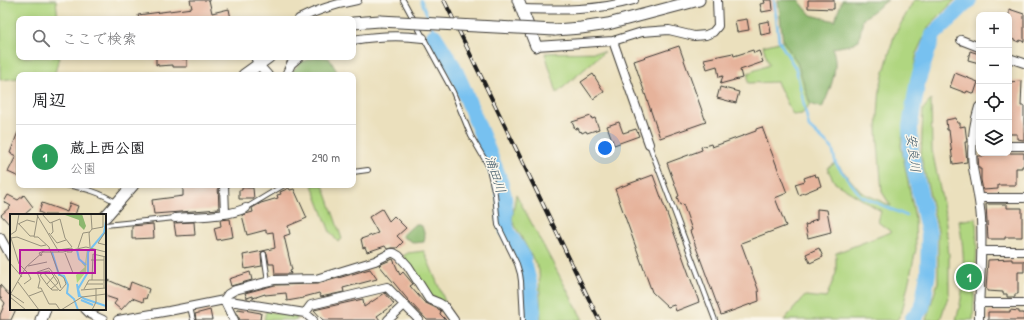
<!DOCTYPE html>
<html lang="ja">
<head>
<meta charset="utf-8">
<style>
	:root { --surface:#fff; --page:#f6f6f6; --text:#202124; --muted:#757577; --line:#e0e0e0; --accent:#b5179e }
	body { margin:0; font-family:"Patrick Hand","Klee One",sans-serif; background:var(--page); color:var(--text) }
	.controls { position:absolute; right:12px; top:12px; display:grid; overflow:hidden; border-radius:8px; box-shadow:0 2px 6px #0003 }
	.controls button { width:36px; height:36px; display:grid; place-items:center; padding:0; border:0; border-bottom:1px solid var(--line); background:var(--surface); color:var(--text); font:20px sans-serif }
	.you { position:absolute; left:605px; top:148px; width:14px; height:14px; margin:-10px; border:3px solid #fff; border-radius:50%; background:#1a73e8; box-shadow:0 0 0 6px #1a73e833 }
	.badge { display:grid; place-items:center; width:26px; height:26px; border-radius:50%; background:var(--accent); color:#fff; font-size:13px; font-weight:700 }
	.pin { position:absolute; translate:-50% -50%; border:2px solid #fff; box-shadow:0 1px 4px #0006 }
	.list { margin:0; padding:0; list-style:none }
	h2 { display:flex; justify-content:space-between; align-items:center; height:52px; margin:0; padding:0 16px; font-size:17px }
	h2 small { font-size:13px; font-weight:400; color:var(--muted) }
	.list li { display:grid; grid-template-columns:26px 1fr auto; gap:12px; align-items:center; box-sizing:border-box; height:64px; padding:0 16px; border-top:1px solid var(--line) }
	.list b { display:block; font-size:15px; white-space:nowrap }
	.list p { margin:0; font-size:13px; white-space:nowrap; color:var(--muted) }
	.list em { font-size:13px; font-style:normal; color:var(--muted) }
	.icon { flex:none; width:22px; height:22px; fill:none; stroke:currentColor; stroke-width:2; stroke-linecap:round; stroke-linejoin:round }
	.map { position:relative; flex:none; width:1024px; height:320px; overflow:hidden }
	.search { position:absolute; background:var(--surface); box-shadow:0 2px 6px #0003; left:16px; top:16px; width:340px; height:44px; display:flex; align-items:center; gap:10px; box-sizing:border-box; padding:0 14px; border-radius:8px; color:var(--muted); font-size:15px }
	.panel { position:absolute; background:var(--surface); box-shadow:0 2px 6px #0003; left:16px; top:72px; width:340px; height:116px; border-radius:8px }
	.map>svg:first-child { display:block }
</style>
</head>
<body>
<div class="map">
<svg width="1024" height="320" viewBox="0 0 1024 320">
	<rect width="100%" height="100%" fill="#fbf7ec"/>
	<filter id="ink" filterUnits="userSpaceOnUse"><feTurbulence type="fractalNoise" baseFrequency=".025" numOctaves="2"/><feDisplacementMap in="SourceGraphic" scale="8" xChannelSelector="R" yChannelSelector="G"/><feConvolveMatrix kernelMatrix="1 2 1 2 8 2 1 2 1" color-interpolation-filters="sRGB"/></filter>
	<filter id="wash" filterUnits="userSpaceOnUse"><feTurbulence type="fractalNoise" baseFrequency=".012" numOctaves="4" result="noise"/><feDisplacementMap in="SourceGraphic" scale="16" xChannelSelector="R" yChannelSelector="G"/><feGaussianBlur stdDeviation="0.9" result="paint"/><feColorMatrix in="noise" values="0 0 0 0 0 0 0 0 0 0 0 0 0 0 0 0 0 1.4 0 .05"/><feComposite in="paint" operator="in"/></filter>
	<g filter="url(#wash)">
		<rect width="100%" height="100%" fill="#ebe0bd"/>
		<!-- green -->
		<path fill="#b0d680" stroke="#66794e" d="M0,0H56L58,19H19V57H59L55,73L41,75H19V78L0,80V42L1,41Z
			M914,0H955L929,26L917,52L901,145L915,218L916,249L902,312L897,320H784L805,296L826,298L836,273V253L891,232L878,222L881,211L835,183L827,168L836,163L861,192L891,206L882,192L877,130L880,87L894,36Z
			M783,41L797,62L810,104L802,114L793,115L777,82L748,83V73L769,65L763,46Z
			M604,52L557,93L545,53Z
			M931,100L932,150L945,214L949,256V294L940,320H926L938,282V231L921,157L923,109Z
			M312,185H323L342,239L338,242L330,232Z
			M516,194L583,320H541L539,270L512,220Z
			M976,218L977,245L973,320H956C966,288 965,254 959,221Z
			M424,251L446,304L430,296L403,256L408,253Z
			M266,311L296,316L297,320H264Z"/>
		<!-- forest -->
		<path fill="#8cb76e" stroke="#546a45" d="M778,0H800V2L811,15L835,21L842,0H888L863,19L859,40L850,45L833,48C833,52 835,56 835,61C836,76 828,95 822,108L810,104L797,62L783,41Z
			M317,57L329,58L339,75H293V70L301,62Z
			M415,224L422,226L425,236L424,242L414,243C410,240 406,239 402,236Z"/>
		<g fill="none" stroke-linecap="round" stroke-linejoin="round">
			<!-- stream -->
			<path stroke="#77c1f0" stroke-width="2.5" d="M421,0L429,20
				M774,0L779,41L796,69L809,127L832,148L836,164L861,196L907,216
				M432,26L434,36"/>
			<!-- river -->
			<path stroke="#77c1f0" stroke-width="16" d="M434,36L453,66L462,86L499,178L504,196L505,213L504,221L508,233L522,255L530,286L533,311L532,320
				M912,320L922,307L928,273L929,234L911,154L910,126L918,80L933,35L969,0"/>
		</g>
		<g id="blocks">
			<!-- building -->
			<path fill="#e6b39b" d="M190,0H209L212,13L229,9L231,19H139L138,15L192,8Z
				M764,0H772L773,10L762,12L760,4L765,3Z
				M808,0H834V9L808,8Z
				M1009,9L1024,14V42L1020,40L1019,42L1009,38Z
				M747,19L749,30L737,32L735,21Z
				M769,21L771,33L761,35L759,23Z
				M679,46L706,122L660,138L634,61Z
				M753,50L754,53L759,51L763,62L740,70L742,78L720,84L723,76L719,77L717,66L707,69L704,59L733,53L734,56Z
				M970,51L979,54V63L968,60Z
				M156,57H182V59H187V67H173V65L158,66V64L156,65Z
				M955,73L978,82L974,94L967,91L966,93L950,87Z
				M593,74L604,92L593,99L581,82Z
				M1022,81L1021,106H1024V140L1017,139V134H1009V82Z
				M720,87L739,92L736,103L717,98Z
				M591,116L592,119L595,118L599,129L587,133L586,131L582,133L581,131L580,132L578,128L575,129L572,122Z
				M956,118L957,123H960V127L965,126L967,142H965L967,162L953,164L949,130H947L946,120Z
				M619,122L623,133L636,129L639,136L614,145L607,126Z
				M762,127L787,193L775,198L786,226L741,243L758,289L759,301L721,315L690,231L692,230L683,204L680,205L677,197L679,196L667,163L702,150L701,147L711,144L712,147L756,131V129Z
				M18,132H19V177L8,172L16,156L10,153Z
				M985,153H1024V166H1022V168H1016V185H998V189L983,190L981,180V169H979L978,156H985Z
				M815,174L816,177L818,176L821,186L799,195L795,184L805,181L804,178Z
				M653,175L699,302L676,311L674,305L668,307L652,292L615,189Z
				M183,185H218L219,209L154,214L152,200L183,196Z
				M242,188H253L254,199H239V190H242Z
				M289,188L290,190L294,189L307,218L288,226L290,234L284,236L292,270L290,271L291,274H275L274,264H269L267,253L263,251L275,248L273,232L266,233V230L247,235L242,215L253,212L252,208L261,203L278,198L277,195L281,194L280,192Z
				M8,195L18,200L24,195L33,207L24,215H11V226L1,215L11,206L4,202Z
				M42,203L67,212L70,203L78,206L75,215H45L39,212Z
				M986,204H1007V208H1022V237H1005V239H988Z
				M382,209L389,221L394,216L406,228L397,236L403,242L397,248H391L387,249L385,246L367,252L365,247L363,248L361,239L378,233L369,217Z
				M817,209L827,210L831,232L808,238L805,225L809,224V223L812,222L811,221L817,219Z
				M230,219L233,237L217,240L214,228L221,226L220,220Z
				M194,222L195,235L176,236L174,223Z
				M153,224L154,238L132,239V226Z
				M819,248L823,257L810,263L806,254Z
				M263,251L261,254L262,266L245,269L243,255Z
				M393,259L400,275L403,272L413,284L410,286L424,302L440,310L441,311L440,314L446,320H427L409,301L379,265Z
				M1012,259V261H1024V272H1018V294H1015V297H1007V294H1003V292L987,291V289H986L988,260Z
				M370,269L377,279L343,288L344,292L321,297L319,293L304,297V298L287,301L286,293L265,295V294L253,298V296L247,298L245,293L275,285L317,284Z
				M250,272L252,280L231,286L229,279Z
				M108,280L129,289L131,282L149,289L146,299L144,298L143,302L132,298L121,310L114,304L117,300L105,296V288Z
				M0,285L9,295L11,290V309H16L11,320H0V315L5,303L0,297Z
				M385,293L394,304L377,316L380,320H323L314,310L363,299L364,307Z
				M238,309L261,313L260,320H240L237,314Z
				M210,310L212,320H196L195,314Z
				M1010,310L1019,311V313H1024V320H988V312H1010Z"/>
		</g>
	</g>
	<g filter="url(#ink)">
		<use href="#blocks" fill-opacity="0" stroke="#3b3934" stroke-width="1"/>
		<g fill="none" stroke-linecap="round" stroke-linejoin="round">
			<!-- lane casing -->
			<g stroke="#3b3934" stroke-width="6">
				<path id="lane" d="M403,0L453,92L471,136L488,165L495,194L498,225L517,264L520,274L521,281L523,320
					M649,144L715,320
					M353,172L368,170
					M65,185C85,188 100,192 117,203
					M246,208L284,185
					M105,225L175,218
					M264,254L268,281
					M190,307L193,320"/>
			</g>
			<!-- street casing -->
			<g stroke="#3b3934" stroke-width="10">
				<path id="street" d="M522,9C561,10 596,11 634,0
					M299,19C318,9 336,4 357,0
					M353,40C377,36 400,35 423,38
					M961,40L979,47
					M613,41L649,144
					M536,46L613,41L642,32L669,30L694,36L706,35L713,32L718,26L717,0
					M255,57L258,64L268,75
					M1009,58L1024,63
					M286,75L291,64L299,57
					M1009,146H1024
					M224,185L225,214
					M979,198H1024
					M175,218C197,216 226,217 246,208
					M0,237L11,257
					M982,251H1024
					M979,303H1024
					M85,309L90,314L103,320
					M305,313L311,305L387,287L419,320
					M118,320L169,311L224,300L305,313L313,320
					M234,320L224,300L228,294L235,290L262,283L274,280L316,279L375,261L391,253H394L399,256L408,266L429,299L439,303L444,306L454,320
					M388,320L404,305
					M979,320C979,286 983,253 981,219C980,201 976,185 973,168C971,148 973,126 979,107"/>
			</g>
			<!-- secondary casing -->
			<g stroke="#3b3934" stroke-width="13">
				<path id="secondary" d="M518,0L536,46
					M353,23L380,21
					M555,30L581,28L608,24L699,0
					M244,75L269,57
					M105,217L133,185
					M41,320L45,309"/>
			</g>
			<!-- lane -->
			<use href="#lane" stroke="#fff" stroke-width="4"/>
			<!-- street -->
			<use href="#street" stroke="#fff" stroke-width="8"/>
			<!-- secondary -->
			<use href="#secondary" stroke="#fff" stroke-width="11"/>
			<!-- rail casing -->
			<g stroke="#1c1c1c" stroke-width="4">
				<path id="rail" d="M444,0L599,320"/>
			</g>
			<!-- rail -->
			<use href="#rail" stroke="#fbf7ec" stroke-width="2.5" stroke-dasharray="8" stroke-linecap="butt"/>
			<!-- secondary-bridge casing -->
			<g stroke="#3b3934" stroke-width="13" stroke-linecap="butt">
				<path id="secondary-bridge" d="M380,21L555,30"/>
			</g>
			<!-- secondary-bridge -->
			<use href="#secondary-bridge" stroke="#fff" stroke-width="11"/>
		</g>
	</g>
	<g text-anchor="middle" stroke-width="3" stroke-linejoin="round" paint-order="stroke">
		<!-- water labels -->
		<g font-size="13" font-style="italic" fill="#3c5666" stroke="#fbf7ec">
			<text transform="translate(914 153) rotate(83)" y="5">安良川</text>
			<text transform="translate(496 174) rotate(72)" y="5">浦田川</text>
		</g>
	</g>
	<!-- overview -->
	<g transform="translate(10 214)">
		<rect width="96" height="96" fill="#ebe0bd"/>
		<path d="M77,35H81L77,40L76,58L67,69L66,61L75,53L71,48L75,50Z" fill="#b0d680"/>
		<path d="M72,0L76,12L74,16L69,11V6L55,1Z" fill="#8cb76e"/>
		<path fill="none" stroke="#77c1f0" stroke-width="2" d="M96,7L94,19L78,38V58L68,75L70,82L75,85L96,92M67,36L69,45L76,51M42,38L49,61L54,62L58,71L57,79L64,85L68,96M67,70L69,83M71,86L83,91"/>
		<path fill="none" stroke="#98927d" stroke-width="1" d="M9,0L6,17L0,21L9,50L18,59L33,58L50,77L56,70L54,64L49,60L39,33L28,23H24L28,0M32,0L40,9L50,5L55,24L62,33M81,0L82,15M27,1L49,38M8,10L17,6L25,8M9,10L20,22H24M96,17L88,29L96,31M39,19L47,29L56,26M41,20L43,18L42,8M1,24L7,23L31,32L36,31M80,33L79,19L82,15L93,13V0M68,34L73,19L80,18M48,36L62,34V38H57M55,39L63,59M32,40L31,42L29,39L39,35M81,46H94M0,49L12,63M18,52L37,48M33,58L39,57L44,62L37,70M33,59L30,61L38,72L42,76H48M82,66L83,40L96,43M8,68L29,96M14,70L21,65L18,59M77,70H93M94,74V43M41,75L48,69L44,63M74,75L79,66H96M71,76L96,74M1,80L14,89M0,81L16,53L33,38H53L76,33L96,38M19,82L32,77M0,83L16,96M50,96L46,90H39L31,74H28L30,66L27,58L39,54L48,65L51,74M51,96L72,83L96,80M82,96L86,88V74"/>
		<path fill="#b5179e" fill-opacity="0.15" stroke="#b5179e" stroke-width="2" d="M10,36H85V59H10Z"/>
		<rect width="96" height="96" fill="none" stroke="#1c1c1c" stroke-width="2"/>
	</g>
</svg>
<div class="controls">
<button>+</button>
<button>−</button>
<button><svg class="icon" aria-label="locate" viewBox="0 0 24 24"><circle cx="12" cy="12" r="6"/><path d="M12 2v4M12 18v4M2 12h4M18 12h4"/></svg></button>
<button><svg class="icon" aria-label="layers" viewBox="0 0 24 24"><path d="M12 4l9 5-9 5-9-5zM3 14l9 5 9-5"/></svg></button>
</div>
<div class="you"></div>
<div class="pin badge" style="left:969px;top:277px;background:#2e9e5b">1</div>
<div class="search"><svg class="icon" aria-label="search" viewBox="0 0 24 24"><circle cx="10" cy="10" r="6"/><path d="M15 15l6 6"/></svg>ここで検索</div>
<section class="panel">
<h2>周辺<small></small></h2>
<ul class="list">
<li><span class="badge" style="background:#2e9e5b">1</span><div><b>蔵上西公園</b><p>公園</p></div><em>290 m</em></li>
</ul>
</section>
</div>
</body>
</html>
